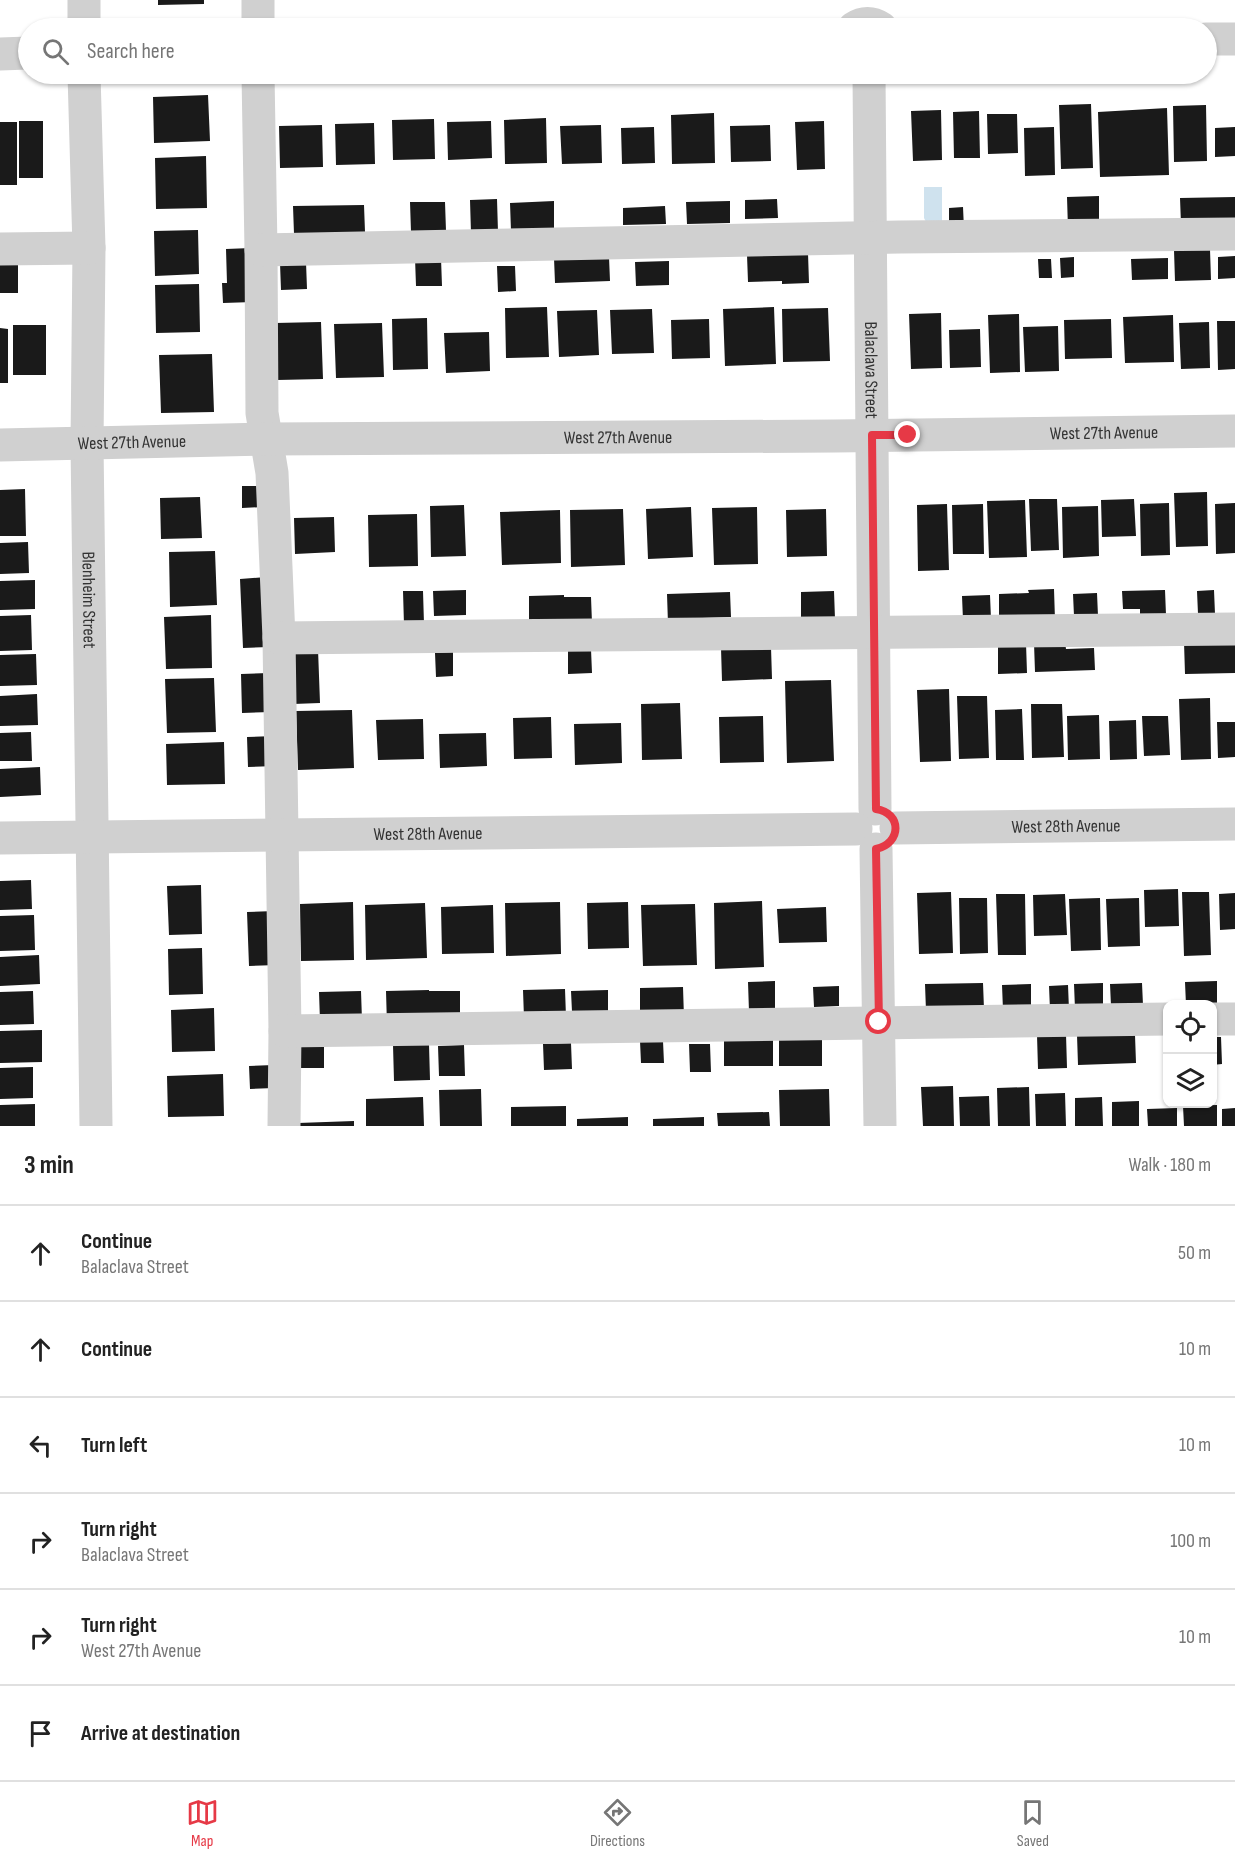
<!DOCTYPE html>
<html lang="en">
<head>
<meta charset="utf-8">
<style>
	:root { --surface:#fff; --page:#f6f6f6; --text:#222; --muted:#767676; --line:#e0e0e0; --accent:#e63946 }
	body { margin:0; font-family:"Sofia Sans Condensed",sans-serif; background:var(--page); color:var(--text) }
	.controls { position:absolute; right:18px; bottom:18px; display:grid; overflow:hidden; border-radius:12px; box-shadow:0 2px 4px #0004 }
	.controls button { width:54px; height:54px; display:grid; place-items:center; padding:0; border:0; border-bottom:2px solid var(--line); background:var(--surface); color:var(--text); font:30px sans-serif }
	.stop { position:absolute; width:18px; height:18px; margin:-14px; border:4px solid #e63946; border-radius:50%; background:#fff }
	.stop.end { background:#e63946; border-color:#fff; box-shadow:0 2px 6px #0008 }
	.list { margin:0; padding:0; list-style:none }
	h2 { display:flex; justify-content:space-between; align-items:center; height:78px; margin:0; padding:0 24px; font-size:26px }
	h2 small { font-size:20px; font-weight:400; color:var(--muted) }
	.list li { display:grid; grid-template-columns:39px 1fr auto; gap:18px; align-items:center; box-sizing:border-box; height:96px; padding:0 24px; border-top:2px solid var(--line) }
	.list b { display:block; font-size:22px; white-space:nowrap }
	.list p { margin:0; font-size:20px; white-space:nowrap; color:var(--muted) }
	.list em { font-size:20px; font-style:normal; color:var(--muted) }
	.icon { flex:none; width:33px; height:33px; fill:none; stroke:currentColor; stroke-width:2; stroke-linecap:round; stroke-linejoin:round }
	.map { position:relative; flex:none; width:1235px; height:1126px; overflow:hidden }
	.search { position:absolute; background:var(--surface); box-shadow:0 2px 4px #0004; left:18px; right:18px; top:18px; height:66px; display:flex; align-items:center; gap:15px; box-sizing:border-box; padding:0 21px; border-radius:33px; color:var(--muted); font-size:22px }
	.sheet { height:654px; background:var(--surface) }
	nav { display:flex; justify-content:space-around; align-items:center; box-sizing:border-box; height:84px; border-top:2px solid var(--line); background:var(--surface); font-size:16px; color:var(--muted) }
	nav a { display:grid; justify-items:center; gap:3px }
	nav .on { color:var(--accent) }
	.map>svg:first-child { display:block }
</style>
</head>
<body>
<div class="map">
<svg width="1235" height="1126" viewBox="0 0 1235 1126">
	<rect width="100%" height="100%" fill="#fff"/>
	<!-- water -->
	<path fill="#cfe2ee" d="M924,187H942V224H927L924,218Z"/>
	<!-- building -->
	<path fill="#1a1a1a" d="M158,0H204V4L158,5Z
		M208,95L210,141L154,143L153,97Z
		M1091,104L1093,168L1061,169L1059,105Z
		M1206,105L1207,161L1174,162L1173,106Z
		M1167,108L1169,175L1100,177L1098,112Z
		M941,110L942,160L913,161L911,111Z
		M979,111L980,158H954L953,112Z
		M714,113L715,163L672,164L671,115Z
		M987,114H1017L1018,153L988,154Z
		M546,118L547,163L505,164L504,120Z
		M434,119L435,159L393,160L392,120Z
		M19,121H43V178H19Z
		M491,121L492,158L448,160L447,122Z
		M824,121L825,169L797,170L795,122Z
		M0,122H17V185H0Z
		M374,123L375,164L336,165L335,124Z
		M322,125L323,167L280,168L279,126Z
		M601,125L602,163L562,164L560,126Z
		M770,125L771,161L731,162L730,126Z
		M654,127L655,163L622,164L621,128Z
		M1054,127L1055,175L1025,176L1024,128Z
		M1235,127V156L1215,157V128Z
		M206,156L207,208L156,209L155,158Z
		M1099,196V228L1068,229L1067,197Z
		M1235,197V224H1181L1180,198Z
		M497,199L498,232L471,233L470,200Z
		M777,199L778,218L745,219V200Z
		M554,201V230L511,231L510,203Z
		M730,201V223L687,224L686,202Z
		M410,202H445L446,231L411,232Z
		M364,205L365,232L294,234L293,206Z
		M665,206L666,224L623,225V208Z
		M963,207L964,229L949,230V208Z
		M198,230L199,274L155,276L154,231Z
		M251,248L253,302L223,303L222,283H227L226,249Z
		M1210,249L1211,280L1175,281L1174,250Z
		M808,253L809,283L782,284V281L748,282L747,255Z
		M1235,256V278L1218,279V257Z
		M609,257L610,281L555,283L554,258Z
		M1074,257V277L1061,278L1060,258Z
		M415,258H441L442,286H416Z
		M1168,258V279L1132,280L1131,259Z
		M1038,259H1051L1052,278H1039Z
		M669,261V285L636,286L635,262Z
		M306,262L307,289L281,290L280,263Z
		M0,264H18V293H0Z
		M497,266H515L516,291L498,292Z
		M199,284L200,332L156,333L155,285Z
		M547,307L549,357L506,358L505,308Z
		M774,307L776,364L725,366L723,309Z
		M828,308L830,361L783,362L782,309Z
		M652,309L654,353L612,354L610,310Z
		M597,310L599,355L559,357L557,311Z
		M941,313L942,368L911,369L909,314Z
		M1019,314L1020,372L990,373L988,315Z
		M1173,315L1174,362L1125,363L1123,317Z
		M427,318L428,369L393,370L392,319Z
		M709,319L710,358L672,359L671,320Z
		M1111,319L1112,358L1065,359L1064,320Z
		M1217,321H1235V369L1218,370Z
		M321,322L323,379L277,380L275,323Z
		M1209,322L1210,368L1181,369L1179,323Z
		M382,323L384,377L336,378L334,324Z
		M13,325H46V375H13Z
		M1058,326L1059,371L1025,372L1023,327Z
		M0,328L8,329V383H0Z
		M980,329L981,367L950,368L949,330Z
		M489,332L490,371L446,373L444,333Z
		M212,354L214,412L161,413L159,355Z
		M242,486H264V507L242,508Z
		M25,489L26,536H0V490Z
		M1207,492L1208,546L1176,547L1174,493Z
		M200,497L202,538L161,539L160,498Z
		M1029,499H1057L1059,550L1031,551Z
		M1134,499L1136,536L1102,537L1101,500Z
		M1025,500L1027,557L989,558L987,501Z
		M1169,503L1170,555L1141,556L1140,504Z
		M1235,503V553L1216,554L1215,504Z
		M947,504L949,570L918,571L917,505Z
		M983,504L984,554H953L952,505Z
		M464,505L466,556L431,557L430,506Z
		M1098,506L1099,556L1063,558L1062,507Z
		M691,507L693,557L648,559L646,509Z
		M757,507L758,564L714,565L712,508Z
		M623,509L625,565L571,567L570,510Z
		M826,509L827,556L787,557L786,510Z
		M560,510L561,563L502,565L500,512Z
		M417,514L418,566L369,567L368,515Z
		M334,517L335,552L295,554L294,518Z
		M28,542L29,573L0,574V543Z
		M215,551L217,605L170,607L169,552Z
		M266,577L269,647L243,648L240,579Z
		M35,580V609L0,610V581Z
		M1054,589L1055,620L999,621V594L1029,593L1028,590Z
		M466,590V615L434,616L433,591Z
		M1165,590L1166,615L1140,616V609H1123L1122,591Z
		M1214,590L1215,614H1198L1197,591Z
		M403,591H423L424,624L404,625Z
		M834,591L835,619L801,620V592Z
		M730,592L731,617L702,618L668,624L667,594Z
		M1097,593L1098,616H1074L1073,594Z
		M564,595V597H591L592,623L529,625V596Z
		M990,595L991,619L963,620L962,596Z
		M31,615L32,650L0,651V616Z
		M211,615L212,668L166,669L164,617Z
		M1235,641V673L1185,674L1184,642Z
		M1065,642L1066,649L1094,648L1095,670L1035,672L1034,643Z
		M1026,643L1027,673L998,674V644Z
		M771,647L772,679L722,681L721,648Z
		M291,649H318L320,703L293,704Z
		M591,649L592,673L568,674V650Z
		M453,652V676L436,677L435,653Z
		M36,654L37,685L0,686V655Z
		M269,673L271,712L242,713L241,674Z
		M214,678L216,732L167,733L165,679Z
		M831,680L834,761L787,763L785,681Z
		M949,689L951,761L920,762L917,690Z
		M37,694L38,725L0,726V696Z
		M957,696H987L989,758L959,759Z
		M1210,698L1211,759L1181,760L1179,699Z
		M680,703L682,759L642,760L641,704Z
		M1031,704H1062L1064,757L1032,758Z
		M1022,709L1024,760H996L995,710Z
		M352,710L354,768L298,770L296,711Z
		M1099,715L1100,759L1068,760L1067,716Z
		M763,716L764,762L720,763L719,717Z
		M1142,716H1168L1170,755L1144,756Z
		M551,717L552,758L514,759L513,718Z
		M423,719L424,759L378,760L376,720Z
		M1136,720L1137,759L1110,760L1109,721Z
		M1217,722H1235V757L1218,758Z
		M621,723L622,763L575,765L574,724Z
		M31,732L32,761H0V733Z
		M486,733L487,766L440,768L439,734Z
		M275,736L276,766L248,767L247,737Z
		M224,742L225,784L167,785L166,744Z
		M40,767L41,795L0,797V769Z
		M31,880L32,909L0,910V881Z
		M201,885L202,934L169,935L167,886Z
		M1178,889L1179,926L1145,927L1144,890Z
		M951,892L953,953L919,954L917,893Z
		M1182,892H1209L1211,955L1184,956Z
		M1235,893V929L1220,930L1219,894Z
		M996,894H1025L1026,955H998Z
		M1065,894L1067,935L1034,936L1033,895Z
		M959,898H987L988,953L960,954Z
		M1100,898L1101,950L1071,951L1069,899Z
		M1139,898L1140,946L1108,947L1106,899Z
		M762,901L764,967L715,969L714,903Z
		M353,902L354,960L301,961L300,904Z
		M560,902L561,954L506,956L505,903Z
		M628,902L629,948L588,949L587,903Z
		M425,903L427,958L366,960L365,905Z
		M695,904L697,965L643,966L641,905Z
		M493,905L494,953L442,954L441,907Z
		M826,907L827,942L779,943L777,909Z
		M275,911L277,965L249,966L247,912Z
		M34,915L35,950L0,951V916Z
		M202,948L203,994L169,995L168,949Z
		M39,955L40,984L0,986V957Z
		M775,981V1011L749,1012L748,982Z
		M1217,981V1008L1212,1005H1186L1185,982Z
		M983,983L984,1009L926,1011L925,984Z
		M1103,983V1008L1075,1009L1074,984Z
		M1142,983L1143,1005L1111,1006L1110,984Z
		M1031,984V1009L1003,1010L1002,985Z
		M1068,985L1069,1010H1050L1049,986Z
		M839,986V1006L814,1007L813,987Z
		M683,987L684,1018L640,1019V988Z
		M565,989L566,1017L524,1018L523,990Z
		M429,990V991H460V1023L387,1025L386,991Z
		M608,990V1011L572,1012L571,991Z
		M33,991L34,1024L0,1025V992Z
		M361,991L362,1020L320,1021L319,992Z
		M214,1008L215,1051L172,1052L171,1010Z
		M42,1030V1062L0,1063V1031Z
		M1066,1034L1067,1068L1038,1069L1037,1035Z
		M1077,1035H1135L1136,1063L1078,1065Z
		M773,1037V1066H724V1038Z
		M1212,1037H1221L1222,1064L1212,1065Z
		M779,1039H822V1066H779Z
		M640,1041H663L664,1063H641Z
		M571,1043L572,1069L544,1070L543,1044Z
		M429,1044L430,1080L394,1081L393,1045Z
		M689,1044H710L711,1072H690Z
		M324,1045V1068H300L299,1046Z
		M464,1045L465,1076H439L438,1046Z
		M274,1065V1088L250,1089L249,1066Z
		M33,1067V1098L0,1099V1068Z
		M223,1074L224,1116L168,1117L167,1076Z
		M953,1086L954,1126H923L921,1087Z
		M1029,1087L1030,1126H998L997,1088Z
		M481,1089L482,1126H440L439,1090Z
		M829,1089L830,1126H780L779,1090Z
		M1065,1093L1066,1126H1036L1035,1094Z
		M989,1096L990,1126H960L959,1097Z
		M423,1097L424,1126H366V1099Z
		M1102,1097L1103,1126H1075V1098Z
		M1139,1101V1126H1112V1102Z
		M35,1104V1126H0V1105Z
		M1217,1105V1126H1184L1183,1106Z
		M566,1106V1126H511V1107Z
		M1177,1108V1126H1148L1147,1109Z
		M1235,1108V1126H1222V1109Z
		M769,1112L770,1126H718L717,1113Z
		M628,1117V1126H577V1119Z
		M704,1117V1126H653V1119Z
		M354,1121V1126H298V1123Z"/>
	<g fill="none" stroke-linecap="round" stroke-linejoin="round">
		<!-- minor -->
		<g stroke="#d0d0d0" stroke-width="33">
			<path d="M258,0V28"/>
			<path d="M84,28V0"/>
			<path d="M854,28C863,22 872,22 881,28"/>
			<path d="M1206,39H1235"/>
			<path d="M0,54L28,53"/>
			<path id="s1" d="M84,74L89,248L87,444L96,1126"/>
			<path d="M258,74L261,250L262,413L272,473L279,638L285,1031L284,1126"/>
			<path id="s2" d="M869,74L875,809"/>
			<path d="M0,249L89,248"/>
			<path d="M261,250L900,237L1235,234"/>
			<path id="s3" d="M0,445L266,439L835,436L1235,431"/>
			<path d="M279,638L1235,629"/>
			<path id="s4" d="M896,828L1235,824"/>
			<path id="s5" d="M0,838L856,829"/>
			<path d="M876,849L880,1126"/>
			<path d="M1212,1019H1235"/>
			<path d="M285,1031L1168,1019"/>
		</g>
	</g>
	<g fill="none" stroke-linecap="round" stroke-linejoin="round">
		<!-- route -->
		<path stroke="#e63946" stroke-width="8" d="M879,1022L876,849C902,843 902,813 876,809L872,435H908"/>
	</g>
	<g text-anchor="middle" stroke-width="6" stroke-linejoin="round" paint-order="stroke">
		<!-- street labels -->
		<g font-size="18" fill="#333" stroke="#fff">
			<text dy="6" stroke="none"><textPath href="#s2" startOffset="296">Balaclava Street</textPath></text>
			<text dy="6" stroke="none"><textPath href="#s3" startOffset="1104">West 27th Avenue</textPath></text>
			<text dy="6" stroke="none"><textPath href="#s3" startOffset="618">West 27th Avenue</textPath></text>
			<text dy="6" stroke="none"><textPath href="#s3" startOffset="132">West 27th Avenue</textPath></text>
			<text dy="6" stroke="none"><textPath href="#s1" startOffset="526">Blenheim Street</textPath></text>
			<text dy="6" stroke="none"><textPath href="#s4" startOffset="170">West 28th Avenue</textPath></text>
			<text dy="6" stroke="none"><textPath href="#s5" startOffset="428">West 28th Avenue</textPath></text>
		</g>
	</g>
</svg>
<div class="controls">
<button><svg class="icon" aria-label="locate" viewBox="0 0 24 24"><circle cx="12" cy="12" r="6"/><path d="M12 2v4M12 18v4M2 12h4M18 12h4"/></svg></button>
<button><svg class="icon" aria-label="layers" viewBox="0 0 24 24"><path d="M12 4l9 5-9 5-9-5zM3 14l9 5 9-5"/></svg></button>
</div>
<div class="stop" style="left:879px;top:1022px"></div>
<div class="stop end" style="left:908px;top:435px"></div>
<div class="search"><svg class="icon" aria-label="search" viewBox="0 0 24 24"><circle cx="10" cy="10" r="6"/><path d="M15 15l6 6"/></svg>Search here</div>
</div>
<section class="sheet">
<h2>3 min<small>Walk · 180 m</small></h2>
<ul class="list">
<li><svg class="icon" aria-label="ahead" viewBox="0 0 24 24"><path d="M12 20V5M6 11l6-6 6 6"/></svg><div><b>Continue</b><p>Balaclava Street</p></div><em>50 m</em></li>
<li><svg class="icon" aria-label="ahead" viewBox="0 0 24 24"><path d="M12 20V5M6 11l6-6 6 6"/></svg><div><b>Continue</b></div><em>10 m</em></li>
<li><svg class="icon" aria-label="left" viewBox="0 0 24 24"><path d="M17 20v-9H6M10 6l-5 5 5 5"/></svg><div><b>Turn left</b></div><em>10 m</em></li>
<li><svg class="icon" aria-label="right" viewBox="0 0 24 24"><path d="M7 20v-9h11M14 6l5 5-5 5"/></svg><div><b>Turn right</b><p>Balaclava Street</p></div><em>100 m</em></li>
<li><svg class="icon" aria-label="right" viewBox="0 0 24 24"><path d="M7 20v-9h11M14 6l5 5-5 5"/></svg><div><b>Turn right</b><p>West 27th Avenue</p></div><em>10 m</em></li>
<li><svg class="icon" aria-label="arrive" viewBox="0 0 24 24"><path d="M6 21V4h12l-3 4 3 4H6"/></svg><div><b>Arrive at destination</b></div></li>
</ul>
</section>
<nav>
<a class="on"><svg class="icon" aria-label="map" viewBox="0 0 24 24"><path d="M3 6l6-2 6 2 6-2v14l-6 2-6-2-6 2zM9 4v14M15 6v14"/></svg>Map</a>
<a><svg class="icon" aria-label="directions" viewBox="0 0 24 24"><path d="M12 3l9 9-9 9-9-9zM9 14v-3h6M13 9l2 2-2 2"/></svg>Directions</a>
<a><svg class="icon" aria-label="saved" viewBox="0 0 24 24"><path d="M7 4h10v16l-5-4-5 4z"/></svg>Saved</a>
</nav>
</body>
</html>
